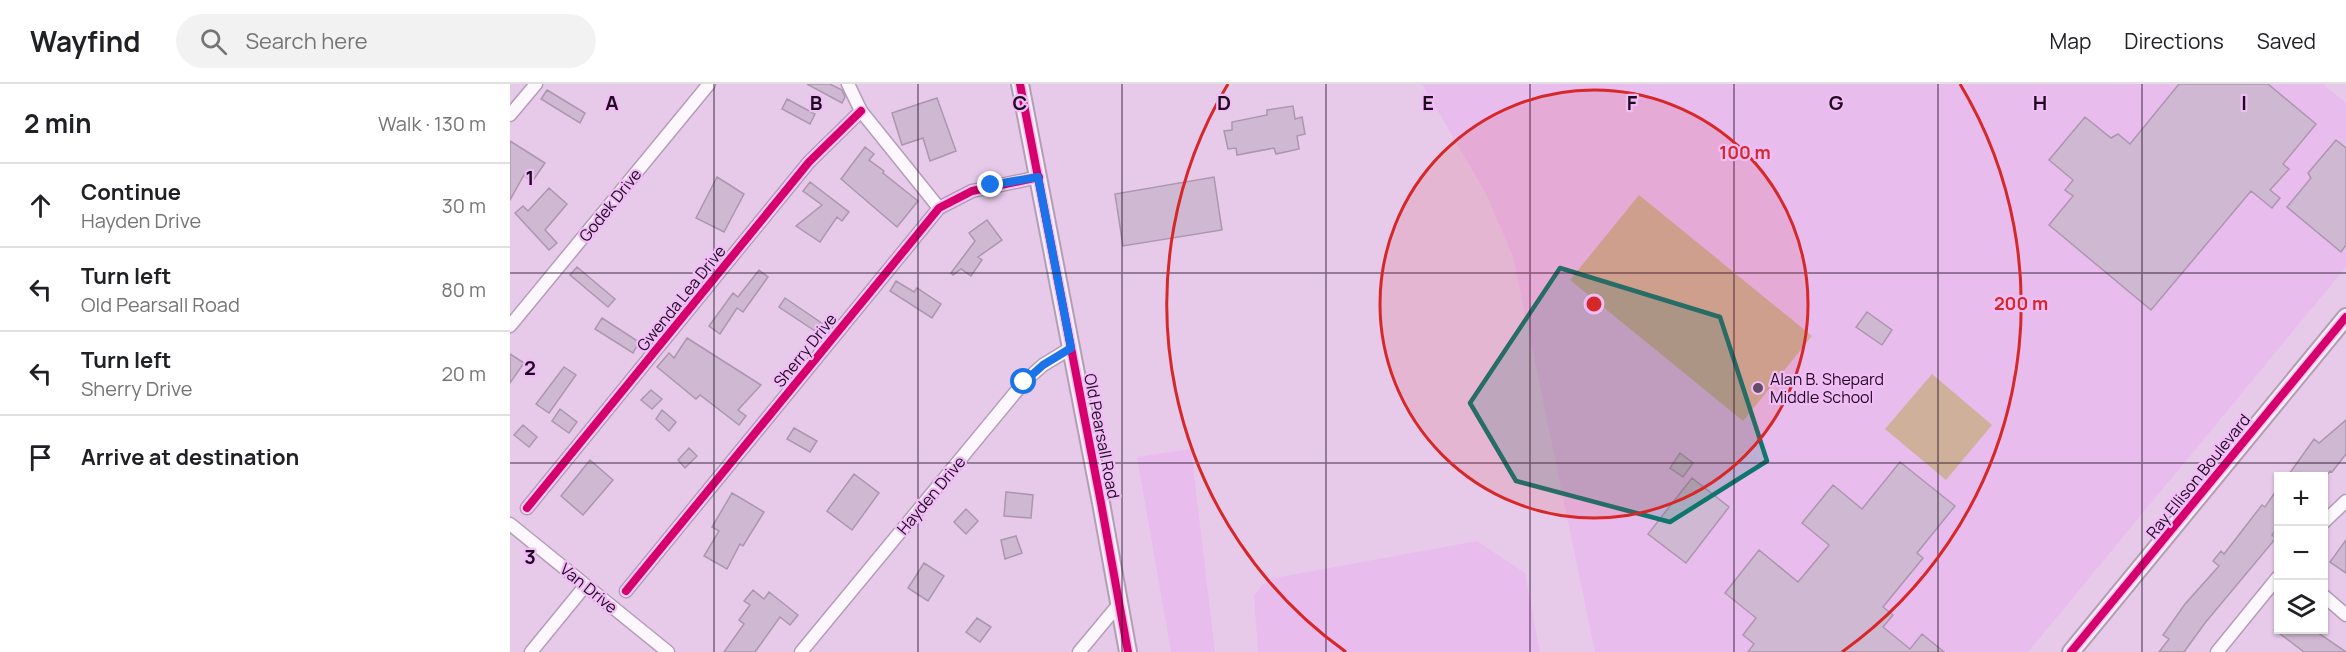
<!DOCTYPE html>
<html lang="en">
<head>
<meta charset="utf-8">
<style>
	:root { --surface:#fff; --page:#f2f2f2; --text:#202124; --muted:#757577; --line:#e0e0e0 }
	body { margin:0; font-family:Manrope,sans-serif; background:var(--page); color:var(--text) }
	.controls { position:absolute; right:18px; bottom:18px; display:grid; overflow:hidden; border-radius:0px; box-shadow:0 2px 4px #0004 }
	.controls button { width:54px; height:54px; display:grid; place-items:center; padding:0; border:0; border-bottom:2px solid var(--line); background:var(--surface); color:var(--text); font:30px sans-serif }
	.stop { position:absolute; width:18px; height:18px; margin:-14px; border:4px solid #1a73e8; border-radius:50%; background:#fff }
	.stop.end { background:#1a73e8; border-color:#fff; box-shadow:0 2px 6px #0008 }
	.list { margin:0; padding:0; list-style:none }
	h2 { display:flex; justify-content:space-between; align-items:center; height:78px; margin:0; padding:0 24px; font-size:26px }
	h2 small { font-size:20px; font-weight:400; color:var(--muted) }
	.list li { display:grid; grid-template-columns:39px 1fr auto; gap:18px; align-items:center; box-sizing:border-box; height:84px; padding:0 24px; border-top:2px solid var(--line) }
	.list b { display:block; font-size:22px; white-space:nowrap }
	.list p { margin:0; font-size:20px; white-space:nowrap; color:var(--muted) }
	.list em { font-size:20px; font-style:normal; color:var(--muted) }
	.icon { flex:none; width:33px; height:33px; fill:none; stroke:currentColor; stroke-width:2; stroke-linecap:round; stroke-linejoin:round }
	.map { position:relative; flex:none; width:1836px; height:568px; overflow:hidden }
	header { display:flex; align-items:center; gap:36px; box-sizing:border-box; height:84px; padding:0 30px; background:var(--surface); border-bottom:2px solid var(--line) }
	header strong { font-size:28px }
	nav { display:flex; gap:33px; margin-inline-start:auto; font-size:21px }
	.search { width:420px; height:54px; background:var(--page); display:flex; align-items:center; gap:15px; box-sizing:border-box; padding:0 21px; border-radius:33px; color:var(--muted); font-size:22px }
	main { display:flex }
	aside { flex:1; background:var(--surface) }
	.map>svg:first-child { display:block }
</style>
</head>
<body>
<header>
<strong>Wayfind</strong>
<div class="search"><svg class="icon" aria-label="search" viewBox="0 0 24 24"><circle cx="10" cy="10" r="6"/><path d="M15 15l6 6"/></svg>Search here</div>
<nav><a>Map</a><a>Directions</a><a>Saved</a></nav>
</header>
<main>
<aside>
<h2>2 min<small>Walk · 130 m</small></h2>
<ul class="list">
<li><svg class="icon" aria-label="ahead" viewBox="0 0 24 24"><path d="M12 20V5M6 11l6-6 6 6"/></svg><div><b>Continue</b><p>Hayden Drive</p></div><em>30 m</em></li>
<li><svg class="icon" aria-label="left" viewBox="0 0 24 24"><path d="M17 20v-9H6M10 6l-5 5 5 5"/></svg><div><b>Turn left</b><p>Old Pearsall Road</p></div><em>80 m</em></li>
<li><svg class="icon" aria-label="left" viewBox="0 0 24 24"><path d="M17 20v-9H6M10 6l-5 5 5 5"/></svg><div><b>Turn left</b><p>Sherry Drive</p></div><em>20 m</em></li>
<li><svg class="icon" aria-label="arrive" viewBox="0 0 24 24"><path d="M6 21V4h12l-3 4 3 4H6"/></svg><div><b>Arrive at destination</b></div></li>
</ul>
</aside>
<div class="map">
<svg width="1836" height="568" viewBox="0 0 1836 568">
	<rect width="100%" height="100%" fill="#e7caea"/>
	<!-- built -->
	<path fill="#e9bcee" d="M912,0H1813L1836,19V183L1518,568H1085L1003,172L975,108Z
		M681,365L705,568H661L627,373Z
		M967,457L1015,489L1030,568H748L744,511L758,495Z"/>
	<!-- green -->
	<path fill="#cfb09b" d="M1129,111L1302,252L1233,337L1060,196Z
		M1422,290L1482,341L1436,396L1375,345Z"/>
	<!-- building -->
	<path fill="#cfb8d1" stroke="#ac96ae" stroke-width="1.5" d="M297,0H320L332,6L335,13L332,19Z
		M1669,0H1758L1806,40L1773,80L1779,85L1760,106L1770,114L1762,124L1741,107L1641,226L1539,141L1563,112L1555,106L1563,96L1539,76L1575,33L1601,54L1608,50L1620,60Z
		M37,6L75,29L70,39L31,15Z
		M427,14L446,67L420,77L413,54L392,61L382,29Z
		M277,15L305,30L300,40L272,25Z
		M783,22L785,35L792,33L795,50L787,52L789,65L766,70L764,64L727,71L726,64L718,65L714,47L722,46V38L757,31V26Z
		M1826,56L1836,64V161L1831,168L1777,123L1801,94L1798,89Z
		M0,57L35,79L22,98L14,91L0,116Z
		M355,63L364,70L359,76L374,87L373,89L408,117L387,143L331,95Z
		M207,93L234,110L214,148L186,134Z
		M704,93L712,146L613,162L605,110Z
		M300,98L339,128L332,137L327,133L310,158L286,142L312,121L293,107Z
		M39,104L57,120L35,146L47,159L39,166L5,129L13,122L18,127Z
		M477,136L492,156L468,173L472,176L461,192L451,185L443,191L441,189L465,157L459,149Z
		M67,183L105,215L98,223L60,191Z
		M249,186L258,193L233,228L227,224L210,250L199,242L223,209L228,213Z
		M386,197L404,208L407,204L431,220L422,234L380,207Z
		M275,214L316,242L311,251L269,223Z
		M1357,228L1382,246L1372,261L1346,243Z
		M92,234L129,258L123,269L85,245Z
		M177,254L251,301L228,326L236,332L229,341L190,311L186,315L147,283L159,269L164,274Z
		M0,270L14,279L0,299Z
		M54,283L66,291L39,329L26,320Z
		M141,306L152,315L142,325L131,316Z
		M50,325L67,338L59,349L42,337Z
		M152,326L166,338L159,347L146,335Z
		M1836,336V370L1822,388L1820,387L1816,393H1777L1804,355L1809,359Z
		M13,341L27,353L19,363L4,351Z
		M284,344L307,357L300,368L277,355Z
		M179,364L187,372L175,384L168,376Z
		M1170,369L1183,379L1173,393L1160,384Z
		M80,376L103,396L73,431L51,412Z
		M1390,378L1445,422L1407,469L1413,474L1373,523L1383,531L1373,543L1400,565L1412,550L1434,568H1238L1244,560L1233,551L1246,534L1215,509L1249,466L1288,498L1319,461L1292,439L1323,401L1352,425Z
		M344,390L369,409L342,446L317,427Z
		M1182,394L1219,423L1176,479L1138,450Z
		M1768,404V444L1762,451L1766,454L1695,539L1674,568H1649L1659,555L1653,551L1675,520L1709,482L1703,477L1711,467L1714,470L1752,421L1755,423Z
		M496,408L523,411L521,434L494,432Z
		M222,409L254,428L233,462L230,460L217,485L194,472L209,447L202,443Z
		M456,425L468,437L456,450L444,438Z
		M506,452L512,469L495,475L491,456Z
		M1836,456V489L1820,478Z
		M414,479L434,492L418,517L398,504Z
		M243,506L254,515L259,508L288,531L280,541L270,533L245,568H214L234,540L229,536L240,521L234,517Z
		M467,534L481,543L470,558L456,548Z
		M1765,546H1804L1836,568H1794Z"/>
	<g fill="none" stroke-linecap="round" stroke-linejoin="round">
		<!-- street casing -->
		<g stroke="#b49db6" stroke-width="15">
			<path id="street" d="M338,0L351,27L429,124
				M0,31L26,0
				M0,242L199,0
				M17,424L299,78L351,27
				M1814,438L1836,417
				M0,440L158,568
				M116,507L429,124L462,107L529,93
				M1814,512L1836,531
				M21,568L75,502
				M291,568L514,298L533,281L561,264
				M569,568L609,520
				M1707,568L1768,493"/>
		</g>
		<!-- secondary casing -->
		<g stroke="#b49db6" stroke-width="20">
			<path id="secondary" d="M510,0L591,419L618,568
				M1561,568L1836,233"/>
		</g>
		<!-- street -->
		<use href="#street" stroke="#fbf7fc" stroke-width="12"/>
		<!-- secondary -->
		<use href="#secondary" stroke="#f1eff2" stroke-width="16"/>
		<!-- cycleway casing -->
		<g stroke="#f2bdf7" stroke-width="11">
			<path id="cycleway" d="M510,0L591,419L618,568
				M17,424L299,78L351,27
				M116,507L429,124L462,107L529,93
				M1561,568L1836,233"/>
		</g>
		<!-- cycleway -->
		<use href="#cycleway" stroke="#d6006c" stroke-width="8"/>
	</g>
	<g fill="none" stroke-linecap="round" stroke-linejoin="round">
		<!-- route -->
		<path stroke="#1a73e8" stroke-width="8" d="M481,101L528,93L561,264L533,281L514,298"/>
	</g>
	<!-- marked area -->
	<path fill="#0f766e" fill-opacity="0.2" stroke="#0f766e" stroke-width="4.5" stroke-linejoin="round" d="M1050,184L1210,233L1257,377L1160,438L1006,397L960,319Z"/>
	<!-- grid -->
	<path fill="none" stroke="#1e0b20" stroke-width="1.5" stroke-opacity="0.55" d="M204,0V568M408,0V568M612,0V568M816,0V568M1020,0V568M1224,0V568M1428,0V568M1632,0V568M0,189H1836M0,379H1836"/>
	<!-- distance rings -->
	<circle cx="1084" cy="220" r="214" fill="#d62828" fill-opacity=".12"/>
	<g fill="none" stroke="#d62828" stroke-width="3">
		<circle cx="1084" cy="220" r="214"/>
		<path d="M836 568A427 427 0 0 1 718 0M1450 0A427 427 0 0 1 1332 568"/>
	</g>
	<!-- markers -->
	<circle fill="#644e67" stroke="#f2bdf7" stroke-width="2" cx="1248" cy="304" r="6"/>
	<g text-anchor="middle" stroke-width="4.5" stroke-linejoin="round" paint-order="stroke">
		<!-- street labels -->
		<g font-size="16" fill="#1e0b20" stroke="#f2bdf7">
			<text transform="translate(100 121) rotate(-51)" y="6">Godek Drive</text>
			<text transform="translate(171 214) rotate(-51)" y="6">Gwenda Lea Drive</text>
			<text transform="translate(295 266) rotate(-51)" y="6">Sherry Drive</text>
			<text transform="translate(592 352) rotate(79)" y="6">Old Pearsall Road</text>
			<text transform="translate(1688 392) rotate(-51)" y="6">Ray Ellison Boulevard</text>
			<text transform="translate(421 411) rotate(-50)" y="6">Hayden Drive</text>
			<text transform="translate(79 504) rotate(39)" y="6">Van Drive</text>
		</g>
		<!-- poi labels -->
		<g font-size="16" fill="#1e0b20" stroke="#f2bdf7" text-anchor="start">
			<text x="1260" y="301">Alan B. Shepard<tspan x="1260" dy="18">Middle School</tspan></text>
		</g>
	</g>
	<g font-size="20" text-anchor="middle" font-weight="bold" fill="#1e0b20" stroke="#f2bdf7" stroke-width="4.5" stroke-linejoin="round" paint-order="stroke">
		<text x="102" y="26">A</text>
		<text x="306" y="26">B</text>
		<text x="510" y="26">C</text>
		<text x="714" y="26">D</text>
		<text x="918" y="26">E</text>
		<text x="1122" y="26">F</text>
		<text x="1326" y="26">G</text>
		<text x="1530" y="26">H</text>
		<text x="1734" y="26">I</text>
		<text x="20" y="101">1</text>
		<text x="20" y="291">2</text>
		<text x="20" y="480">3</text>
	</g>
	<circle cx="1084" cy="220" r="9" fill="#d62828" stroke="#f2bdf7" stroke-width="3"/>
	<g font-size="18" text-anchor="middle" font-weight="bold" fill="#d62828" stroke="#f2bdf7" stroke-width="4.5" stroke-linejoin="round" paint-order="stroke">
		<text x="1235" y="75">100 m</text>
		<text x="1511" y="226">200 m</text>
	</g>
</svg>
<div class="controls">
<button>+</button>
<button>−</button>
<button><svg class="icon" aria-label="layers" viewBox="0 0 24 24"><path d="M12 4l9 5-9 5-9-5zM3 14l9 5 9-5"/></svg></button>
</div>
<div class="stop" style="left:514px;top:298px"></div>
<div class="stop end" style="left:481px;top:101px"></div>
</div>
</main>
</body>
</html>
